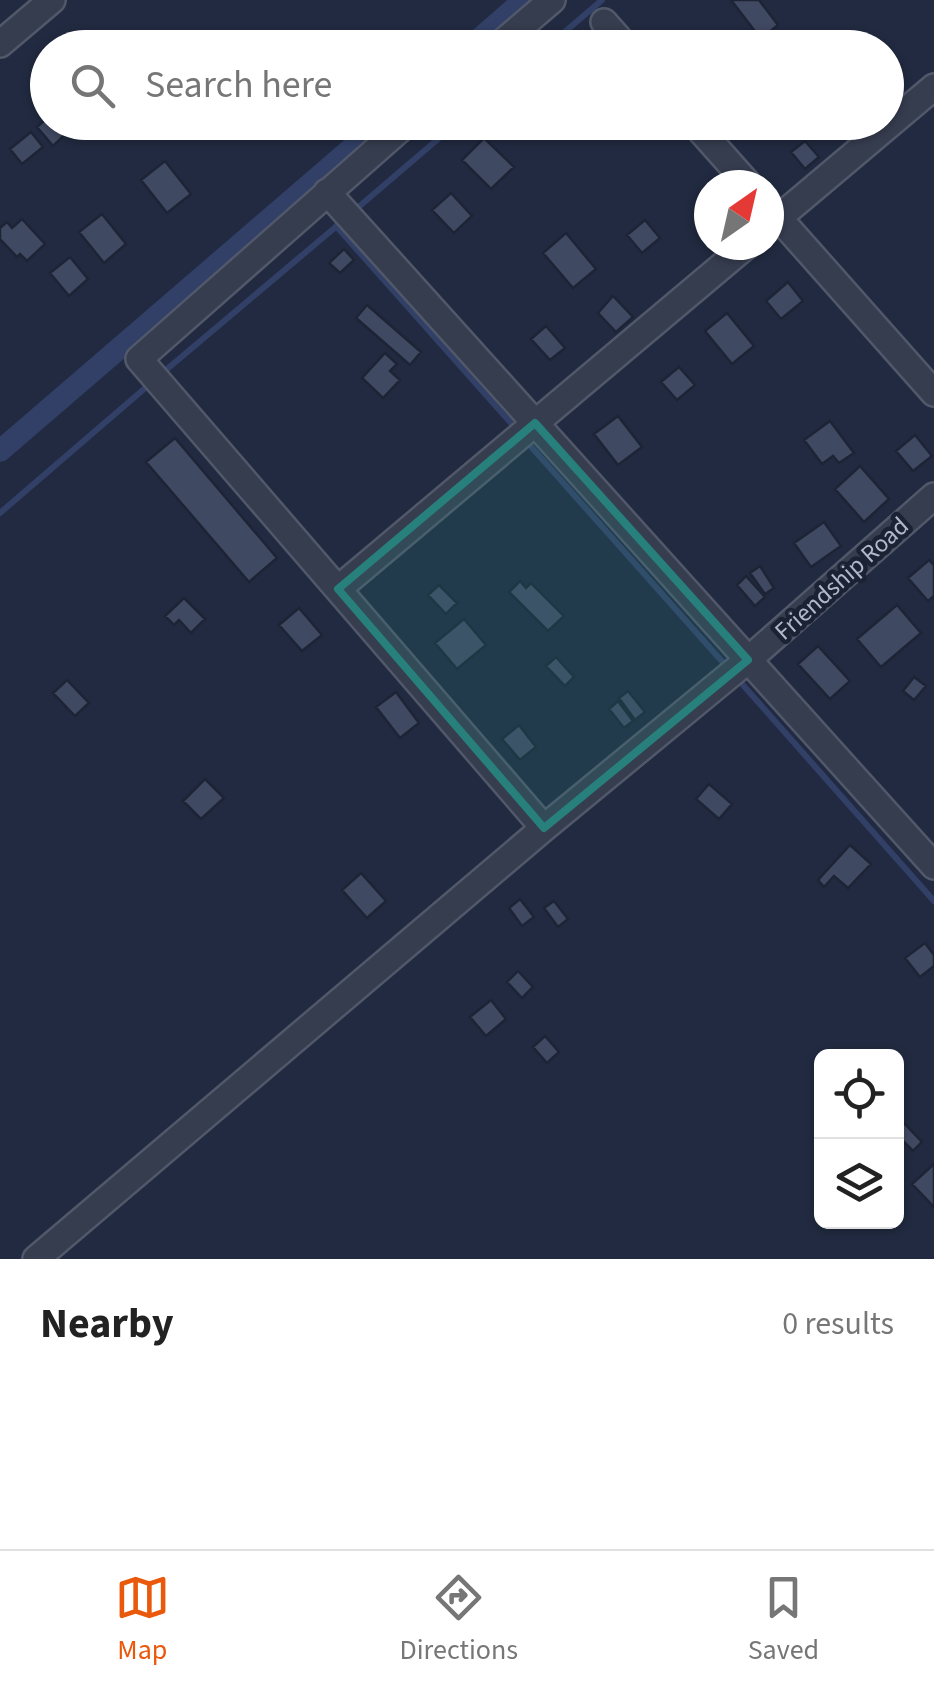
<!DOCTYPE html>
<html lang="en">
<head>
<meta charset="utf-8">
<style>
	:root { --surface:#fff; --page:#f2f2f2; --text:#222; --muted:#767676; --line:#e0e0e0; --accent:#ea580c }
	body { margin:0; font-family:"Source Sans 3",sans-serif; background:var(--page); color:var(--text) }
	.controls { position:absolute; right:30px; bottom:30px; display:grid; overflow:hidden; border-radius:15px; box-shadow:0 2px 8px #0004 }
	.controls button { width:90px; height:90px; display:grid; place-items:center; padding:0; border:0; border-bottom:2px solid var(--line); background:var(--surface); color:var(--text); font:50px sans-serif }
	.compass { position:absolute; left:694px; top:170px; width:90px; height:90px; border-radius:50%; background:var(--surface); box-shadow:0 2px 8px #0004; rotate:34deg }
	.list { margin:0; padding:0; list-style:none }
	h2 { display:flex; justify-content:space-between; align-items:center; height:130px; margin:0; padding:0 40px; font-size:42px }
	h2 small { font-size:32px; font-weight:400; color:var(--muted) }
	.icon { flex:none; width:55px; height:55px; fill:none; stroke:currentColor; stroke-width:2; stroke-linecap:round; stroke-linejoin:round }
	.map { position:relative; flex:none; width:934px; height:1259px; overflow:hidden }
	.search { position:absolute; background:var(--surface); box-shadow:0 2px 8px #0004; left:30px; right:30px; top:30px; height:110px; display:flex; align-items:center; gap:25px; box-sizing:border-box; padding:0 35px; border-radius:55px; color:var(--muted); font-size:38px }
	.sheet { height:290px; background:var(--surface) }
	nav { display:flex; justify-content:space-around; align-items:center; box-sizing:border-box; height:140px; border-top:2px solid var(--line); background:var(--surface); font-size:28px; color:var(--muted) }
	nav a { display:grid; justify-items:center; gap:5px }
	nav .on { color:var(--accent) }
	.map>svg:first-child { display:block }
</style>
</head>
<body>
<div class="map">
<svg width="934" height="1259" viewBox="0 0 934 1259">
	<rect width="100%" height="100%" fill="#212a40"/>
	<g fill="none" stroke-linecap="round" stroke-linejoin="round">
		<!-- stream -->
		<path stroke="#324067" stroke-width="6" d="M546,48L602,0
			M355,210L458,122
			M336,226L518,431
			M160,375L338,225
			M526,441L727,667
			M0,513L151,383
			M735,676L934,901"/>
		<!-- canal -->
		<path stroke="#324067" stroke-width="22" d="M469,48L524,0
			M0,451L382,122"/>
	</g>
	<!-- building -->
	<path fill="#404962" stroke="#1d2436" stroke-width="2.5" d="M731,0H759L778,25L761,39Z
		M48,117V122H71L74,126L53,146L37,127Z
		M31,132L43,147L22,164L10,149Z
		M484,138L514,167L491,189L462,160Z
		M805,141L819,157L805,169L791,152Z
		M165,161L191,194L167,213L141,180Z
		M451,193L472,216L454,233L432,210Z
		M102,214L126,244L104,263L79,232Z
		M22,219L45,244L27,261L20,254L17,257L0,239V228L7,222L12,228Z
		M645,220L660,238L642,253L627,235Z
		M566,233L596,269L573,288L543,253Z
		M344,249L354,260L340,273L329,263Z
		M70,257L88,279L69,296L50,273Z
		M788,282L803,301L781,319L766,301Z
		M613,296L633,317L616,332L598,313Z
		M367,305L421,352L410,365L356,318Z
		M727,313L754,346L732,364L705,331Z
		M546,326L565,348L550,360L531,339Z
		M385,353L397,364L390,371L400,380L383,398L362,378Z
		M679,367L695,385L677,400L661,382Z
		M618,416L642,447L618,465L594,434Z
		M830,421L854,453L839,463L833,456L822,464L804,440Z
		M915,435L932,456L913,471L896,451Z
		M175,438L277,558L249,582L146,462Z
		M860,466L889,499L864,522L835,489Z
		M824,522L841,546L811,567L794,543Z
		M929,560L934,565V596L928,601L908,578Z
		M760,566L774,588L765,594L750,573Z
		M746,576L765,597L755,606L737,585Z
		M520,581L526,588L531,583L564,616L548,631L509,592Z
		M439,585L457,603L446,614L428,595Z
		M184,598L205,619L191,633L179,620L174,625L165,616Z
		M897,605L921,633L881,667L857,639Z
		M299,608L322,635L302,651L279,625Z
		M464,619L486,645L457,669L435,643Z
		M818,646L850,681L830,699L798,664Z
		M556,657L574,677L565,686L546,666Z
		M914,677L926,686L914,700L903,691Z
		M67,680L89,703L75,716L53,693Z
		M628,691L645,712L635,720L619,698Z
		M396,692L419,723L400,738L376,707Z
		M618,701L633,721L624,728L609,709Z
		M519,725L536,747L520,760L502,739Z
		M205,779L224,798L201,819L183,801Z
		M709,784L732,804L719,819L696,799Z
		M850,845L871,864L848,888L834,876L824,887L818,880Z
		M361,873L386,901L367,918L342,890Z
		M520,899L534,917L522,926L509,908Z
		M554,901L568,919L558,927L544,908Z
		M925,943L934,955V966L920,977L905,958Z
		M518,971L533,987L522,998L507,982Z
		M491,1000L506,1019L486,1036L470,1017Z
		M545,1036L559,1052L547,1063L533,1047Z
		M901,1120L922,1142L913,1151L896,1134V1124Z
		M934,1164V1207L912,1184Z"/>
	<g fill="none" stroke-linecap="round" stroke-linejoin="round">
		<!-- street casing -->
		<g stroke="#51586a" stroke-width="30">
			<path id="street" d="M604,22L627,48
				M0,44L52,0
				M496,48L552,0
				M408,122L139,359L544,828
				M693,122L749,185
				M327,192L934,866
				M769,207L934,393
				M769,226L934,87
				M338,589L747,245
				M36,1259L544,828L748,660L934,496"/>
		</g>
		<!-- street -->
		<use href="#street" stroke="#363d4f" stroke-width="25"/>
	</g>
	<!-- marked area -->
	<path fill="#27807c" fill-opacity="0.2" stroke="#27807c" stroke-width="8" stroke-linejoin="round" d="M535,423L748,660L544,828L338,589Z"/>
	<g text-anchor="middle" stroke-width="9" stroke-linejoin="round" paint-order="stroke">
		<!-- street labels -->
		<g font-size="25" fill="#b2b8cb" stroke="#1b2234">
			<text transform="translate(841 578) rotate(-42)" y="9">Friendship Road</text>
		</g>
	</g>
</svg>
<div class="controls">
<button><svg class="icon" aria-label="locate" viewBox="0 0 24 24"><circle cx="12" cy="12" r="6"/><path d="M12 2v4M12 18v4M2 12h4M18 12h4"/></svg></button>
<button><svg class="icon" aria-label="layers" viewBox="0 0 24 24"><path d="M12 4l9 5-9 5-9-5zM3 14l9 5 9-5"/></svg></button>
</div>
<svg class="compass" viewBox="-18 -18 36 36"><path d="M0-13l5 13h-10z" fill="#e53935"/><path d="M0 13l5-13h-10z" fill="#767676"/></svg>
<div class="search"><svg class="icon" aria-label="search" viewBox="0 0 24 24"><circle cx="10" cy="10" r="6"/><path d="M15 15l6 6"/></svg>Search here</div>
</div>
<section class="sheet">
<h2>Nearby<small>0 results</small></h2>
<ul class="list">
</ul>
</section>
<nav>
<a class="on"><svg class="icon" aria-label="map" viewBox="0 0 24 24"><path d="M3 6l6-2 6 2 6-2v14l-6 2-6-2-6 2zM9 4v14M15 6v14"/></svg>Map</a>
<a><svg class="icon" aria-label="directions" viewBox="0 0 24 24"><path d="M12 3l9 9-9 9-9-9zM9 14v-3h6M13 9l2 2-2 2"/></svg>Directions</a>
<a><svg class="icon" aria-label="saved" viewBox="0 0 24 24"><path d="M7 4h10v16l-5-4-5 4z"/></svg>Saved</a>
</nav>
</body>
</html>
